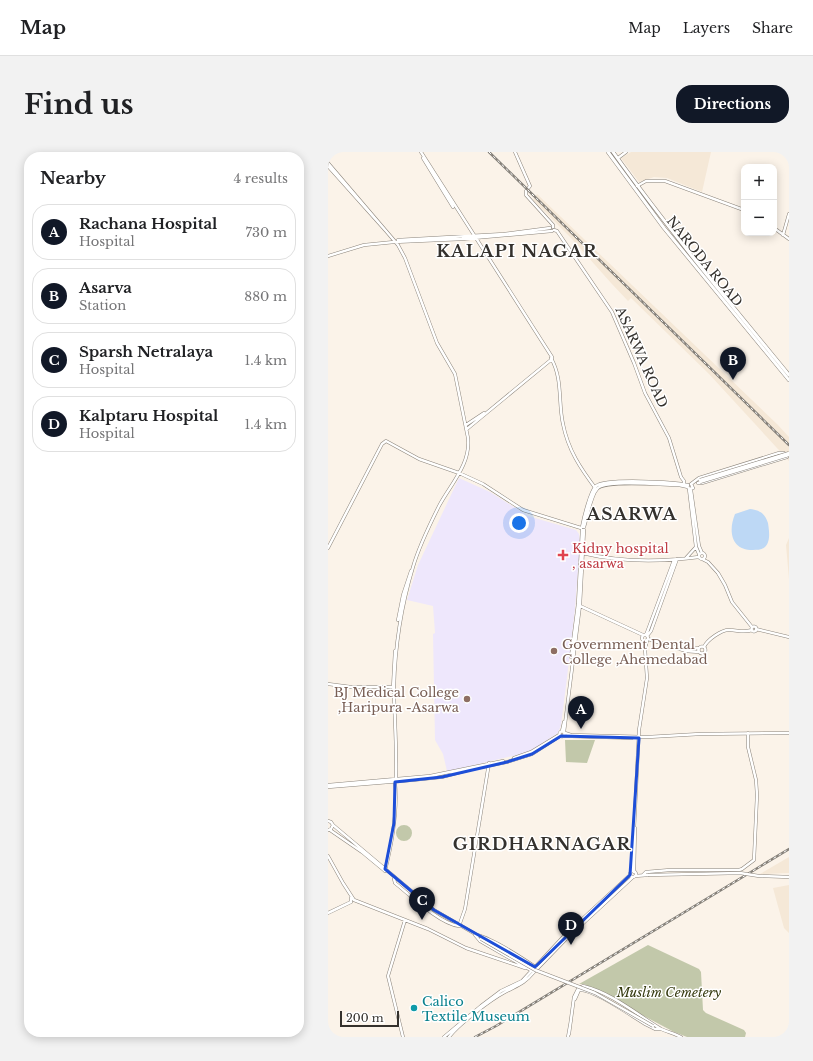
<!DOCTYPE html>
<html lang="en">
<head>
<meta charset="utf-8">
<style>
	:root { --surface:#fff; --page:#f2f2f2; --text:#202124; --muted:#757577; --line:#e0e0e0; --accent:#111827 }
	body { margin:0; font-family:"Libre Baskerville",serif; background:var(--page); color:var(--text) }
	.controls { position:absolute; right:12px; top:12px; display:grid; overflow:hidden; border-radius:8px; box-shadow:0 2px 10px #0003 }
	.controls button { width:36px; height:36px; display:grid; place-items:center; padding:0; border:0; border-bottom:1px solid var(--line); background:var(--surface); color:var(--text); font:20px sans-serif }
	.scale { position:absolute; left:12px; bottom:10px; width:59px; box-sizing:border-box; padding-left:4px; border:2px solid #34312d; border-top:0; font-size:11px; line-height:14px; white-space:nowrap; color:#34312d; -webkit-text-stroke:3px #fff; paint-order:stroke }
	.you { position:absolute; left:191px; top:371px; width:14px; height:14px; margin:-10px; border:3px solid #fff; border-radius:50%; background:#1a73e8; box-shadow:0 0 0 6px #1a73e833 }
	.badge { display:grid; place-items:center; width:26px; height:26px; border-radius:50%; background:var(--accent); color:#fff; font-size:13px; font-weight:700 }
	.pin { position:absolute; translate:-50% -33px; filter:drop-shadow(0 1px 2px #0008) }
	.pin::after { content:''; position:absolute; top:21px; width:14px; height:12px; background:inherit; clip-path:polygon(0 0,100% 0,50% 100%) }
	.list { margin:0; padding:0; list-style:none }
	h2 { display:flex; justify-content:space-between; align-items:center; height:52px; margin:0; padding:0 16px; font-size:17px }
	h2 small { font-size:13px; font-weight:400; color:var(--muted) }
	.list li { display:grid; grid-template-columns:26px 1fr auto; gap:12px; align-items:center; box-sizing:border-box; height:56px; margin:0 8px 8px; padding:0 8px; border:1px solid var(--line); border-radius:16px }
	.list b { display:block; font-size:15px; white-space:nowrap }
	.list p { margin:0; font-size:13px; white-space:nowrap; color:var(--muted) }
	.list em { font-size:13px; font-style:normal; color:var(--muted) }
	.map { position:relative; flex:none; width:461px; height:885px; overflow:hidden; border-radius:16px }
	header { display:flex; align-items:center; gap:24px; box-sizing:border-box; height:56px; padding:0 20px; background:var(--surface); border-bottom:1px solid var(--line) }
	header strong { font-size:19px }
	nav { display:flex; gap:22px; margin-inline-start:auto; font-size:14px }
	.intro { display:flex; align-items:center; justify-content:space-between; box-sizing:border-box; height:96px; padding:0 24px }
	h1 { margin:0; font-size:28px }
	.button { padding:10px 18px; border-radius:16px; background:var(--accent); color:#fff; font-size:14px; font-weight:700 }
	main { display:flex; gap:24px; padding:0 24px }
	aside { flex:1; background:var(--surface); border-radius:16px; box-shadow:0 2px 10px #0003 }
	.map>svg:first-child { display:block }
</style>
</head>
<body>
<header>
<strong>Map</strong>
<nav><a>Map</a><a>Layers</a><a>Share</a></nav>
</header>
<div class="intro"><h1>Find us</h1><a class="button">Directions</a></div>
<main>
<aside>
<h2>Nearby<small>4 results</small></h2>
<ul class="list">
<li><span class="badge">A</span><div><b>Rachana Hospital</b><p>Hospital</p></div><em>730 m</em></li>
<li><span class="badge">B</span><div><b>Asarva</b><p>Station</p></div><em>880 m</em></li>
<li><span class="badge">C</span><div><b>Sparsh Netralaya</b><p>Hospital</p></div><em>1.4 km</em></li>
<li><span class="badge">D</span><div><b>Kalptaru Hospital</b><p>Hospital</p></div><em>1.4 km</em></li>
</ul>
</aside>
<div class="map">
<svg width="461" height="885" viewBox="0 0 461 885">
	<rect width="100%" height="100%" fill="#fbf3e9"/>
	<!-- commercial -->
	<path fill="#eee7fc" d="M131,326L162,340L200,364L248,378L251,382L252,391L247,457L238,534L233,573L230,581L201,600L121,619H119L115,602L107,588L105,482L107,481L105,454L79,448L90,413Z"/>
	<!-- built -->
	<path fill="#f5e8d7" d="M303,0H383L374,40L339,26L326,25L311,30L293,6Z
		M209,42L449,272L461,285V309L381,222L303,146L300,149L283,131L244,87L205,48Z
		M461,386V427L458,393Z
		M461,705V721L432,722Z
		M461,733V781L456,776L445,736Z"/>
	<!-- green -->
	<path fill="#c2c8aa" d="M237,588H267L259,611L238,610Z
		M68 681a8 8 0 1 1 16 0a8 8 0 1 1-16 0Z
		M320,793L371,817L373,820L375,858L378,861L416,878L418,881L417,885H359L346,880L256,832H251Z"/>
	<!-- water -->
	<path fill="#bdd8f5" d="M422,357C431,358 437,361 440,371C441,378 443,389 437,395C434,398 429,398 425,398C403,398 400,379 407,362Z"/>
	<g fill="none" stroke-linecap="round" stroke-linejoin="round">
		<!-- secondary casing -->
		<g stroke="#8b847b" stroke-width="3.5">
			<path id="secondary" d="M93,0L224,205V207L139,277
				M187,0L202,34L198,39V43L225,73V75
				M95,6L125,55
				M290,6L298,0
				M0,11L70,93L77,106L109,191L127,222L140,286C143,312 122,333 111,354C101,374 91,394 85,415C73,455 67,494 66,535C66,558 68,581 68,604C68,613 69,623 67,632
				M0,14L58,79
				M309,34L318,29H337L416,58
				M446,76L461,87
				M226,78L229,79L284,160L306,211L317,241L341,286L353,325L356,329V334
				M455,83L461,62
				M70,88L176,82L222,76
				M0,104L36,93L66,90L134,87L224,79
				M223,206C235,227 230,250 235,272C240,298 253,317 268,337
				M138,273L156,261
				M363,332L371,326L451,301H456L459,305L374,331H370
				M360,335L361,337L368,395L371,402
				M361,337L365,336L363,332
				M363,338L371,394L374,401
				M254,375C256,365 262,340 268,334C278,326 347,330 360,333
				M256,375C259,366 263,343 269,337C276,327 337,333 351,333L360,335
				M0,396L54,292L58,289L91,307L131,321L155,332L195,358L253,376
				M371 404a3 3 0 1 1 6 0a3 3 0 1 1-6 0Z
				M254,401C291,410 332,410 371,405
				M358,406L368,395
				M374,407L380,410L390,421L397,433L404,450L424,475
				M250,453L315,483
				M70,468L75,443L83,419
				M423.5 477a2.5 2.5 0 1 1 5 0a2.5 2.5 0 1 1-5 0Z
				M428,477L461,485
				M314 486a3 3 0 1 1 6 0a3 3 0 1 1-6 0Z
				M318,483L346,408
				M319,484L323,479L349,407
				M320,487L355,498L371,496
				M370.5 498a3.5 3.5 0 1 1 7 0a3.5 3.5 0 1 1-7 0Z
				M376,495C379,488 394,477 402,478C409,478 416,481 424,478
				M355,498L357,499L371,500
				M243,505L250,452L254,378
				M0,532L23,535H66
				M65,536L67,499
				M234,579L236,570
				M231.5 582a2.5 2.5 0 1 1 5 0a2.5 2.5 0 1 1-5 0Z
				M236,580L252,453L256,378
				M237,581L243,583L320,585L372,582L461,581
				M235,584L304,586
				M186,606L203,600L231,583
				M0,633L102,624L175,609
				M0,635L85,628L114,625L144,617L179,610L204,602L232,584
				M0,669L3,670L5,673L3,677L0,678
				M5,673L106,758L149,783C166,787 194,806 209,816
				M2,678L34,700L57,719
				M0,704L15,731L26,748L100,777L138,796L197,816
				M302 722a3 3 0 1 1 6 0a3 3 0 1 1-6 0Z
				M57,719C64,691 70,660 67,630
				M304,719L311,578L319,526L317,497L319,488
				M306,720L307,676
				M315,723L318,720L342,718H411L414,717L426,708L429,643L428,628L420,595V581
				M307,724L320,723
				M66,727L67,731C82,743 112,772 131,774L137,757L161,611
				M0,761L23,750V745
				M147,783L152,789L206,820
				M209,817L238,787L305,725
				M247,847L251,838C264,836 305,865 319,873L327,877H332
				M241,882L246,845L250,837L255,834C284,841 308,862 333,877C340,880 347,882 353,885
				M75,885L60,824L77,768
				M116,885L153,854L173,839L194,829L236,784L302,723
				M121,885C131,872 162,848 177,840C190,833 196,832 206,820
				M240,885L243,868"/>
		</g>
		<!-- primary casing -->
		<g stroke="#8b847b" stroke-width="4">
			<path id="primary" d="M280,0L336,76L461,228
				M285,0C340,77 401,150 461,223"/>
		</g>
		<!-- secondary -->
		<use href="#secondary" stroke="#fff" stroke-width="2.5"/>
		<!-- primary -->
		<use href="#primary" stroke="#fff" stroke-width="3"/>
		<!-- rail casing -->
		<g stroke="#858079" stroke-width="2.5">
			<path id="rail" d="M161,0L461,293
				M147,885L168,874L461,697"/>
		</g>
		<!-- rail -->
		<use href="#rail" stroke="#fff" stroke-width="1" stroke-dasharray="3" stroke-linecap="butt"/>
		<!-- secondary-bridge casing -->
		<g stroke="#8b847b" stroke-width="3.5" stroke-linecap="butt">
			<path id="secondary-bridge" d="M372,328L461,301
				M372,330L461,303
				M320,723L412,721L431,724L461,725
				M153,787L207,818L267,841L325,874"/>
		</g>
		<!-- secondary-bridge -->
		<use href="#secondary-bridge" stroke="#fff" stroke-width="2.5"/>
	</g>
	<!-- marked area -->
	<path fill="none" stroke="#1d4ed8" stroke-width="3" stroke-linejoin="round" d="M233,584L311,586L302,723L207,815L106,758L57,717L66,671L67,630L114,625L179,610L204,602Z"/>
	<!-- markers -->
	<path fill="#e0444e" stroke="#fff" stroke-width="1.5" d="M233 397h4v4h4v4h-4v4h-4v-4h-4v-4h4z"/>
	<g fill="#8d6e63" stroke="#fff" stroke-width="1.5">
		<circle cx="226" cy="499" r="4"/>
		<circle cx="139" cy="547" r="4"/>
	</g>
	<circle fill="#0f9aa8" stroke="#fff" stroke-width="1.5" cx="86" cy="856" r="4"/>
	<g text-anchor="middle" stroke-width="3" stroke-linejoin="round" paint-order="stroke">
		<!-- street labels -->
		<g font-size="13" fill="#34312d" stroke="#fff">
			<text transform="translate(377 109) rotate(51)" y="5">NARODA ROAD</text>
			<text transform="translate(314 205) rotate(66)" y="5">ASARWA ROAD</text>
		</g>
		<!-- health labels -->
		<g font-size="13" fill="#be3a42" stroke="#fff" text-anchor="start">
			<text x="244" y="401">Kidny hospital<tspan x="244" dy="15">, asarwa</tspan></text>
		</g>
		<!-- education labels -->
		<g font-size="13" fill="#785e54" stroke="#fff" text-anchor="start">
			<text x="234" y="497">Government Dental<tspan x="234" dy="15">College ,Ahemedabad</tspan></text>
			<text x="131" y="545" text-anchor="end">BJ Medical College<tspan x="131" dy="15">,Haripura -Asarwa</tspan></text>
		</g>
		<!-- park labels -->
		<g font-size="13" font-style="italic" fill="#34390e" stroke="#fff">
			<text x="341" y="845">Muslim Cemetery</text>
		</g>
		<!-- culture labels -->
		<g font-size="13" fill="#0d838f" stroke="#fff" text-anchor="start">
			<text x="94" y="854">Calico<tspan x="94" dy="15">Textile Museum</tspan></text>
		</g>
		<!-- district labels -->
		<g font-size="17" font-weight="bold" letter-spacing="1" fill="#34312d" stroke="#fff">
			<text x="189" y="105">KALAPI NAGAR</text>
			<text x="304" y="368">ASARWA</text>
			<text x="214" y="698">GIRDHARNAGAR</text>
		</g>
	</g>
</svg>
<div class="controls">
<button>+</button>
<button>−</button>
</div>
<div class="scale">200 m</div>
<div class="you"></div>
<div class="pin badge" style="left:253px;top:577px">A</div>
<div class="pin badge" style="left:405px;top:228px">B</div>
<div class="pin badge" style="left:94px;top:768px">C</div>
<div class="pin badge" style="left:243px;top:793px">D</div>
</div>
</main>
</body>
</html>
